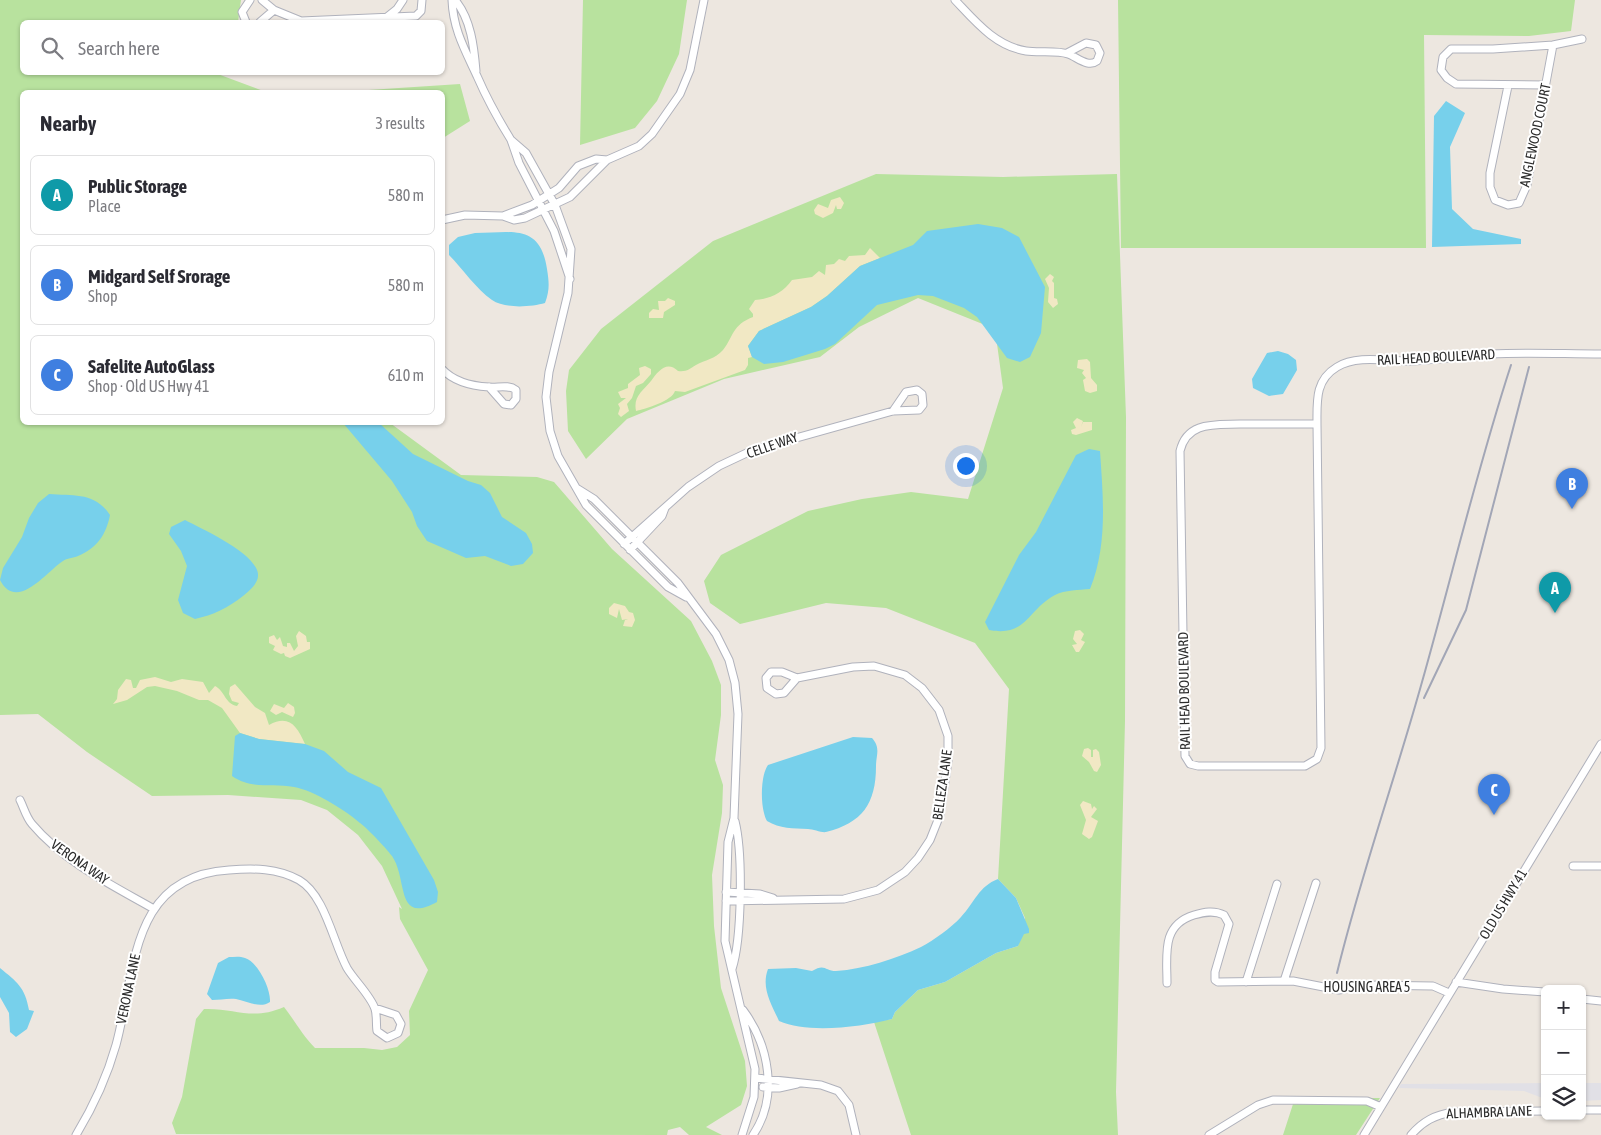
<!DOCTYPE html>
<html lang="en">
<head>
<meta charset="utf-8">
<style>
	:root { --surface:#fff; --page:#f2f2f3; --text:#2b2b33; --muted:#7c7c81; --line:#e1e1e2; --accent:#0b8043 }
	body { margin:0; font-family:"Asap Condensed",sans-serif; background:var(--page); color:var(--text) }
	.controls { position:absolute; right:15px; bottom:15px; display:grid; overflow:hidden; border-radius:8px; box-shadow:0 1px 4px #0004 }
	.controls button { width:45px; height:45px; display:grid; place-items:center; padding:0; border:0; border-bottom:1px solid var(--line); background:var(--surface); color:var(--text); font:25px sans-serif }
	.you { position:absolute; left:965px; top:465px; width:18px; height:18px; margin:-12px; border:4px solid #fff; border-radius:50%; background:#1a73e8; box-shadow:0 0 0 8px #1a73e833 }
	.badge { display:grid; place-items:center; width:32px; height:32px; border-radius:50%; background:var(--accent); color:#fff; font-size:16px; font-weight:700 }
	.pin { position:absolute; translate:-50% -41px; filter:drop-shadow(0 1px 2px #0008) }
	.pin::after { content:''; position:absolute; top:26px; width:18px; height:15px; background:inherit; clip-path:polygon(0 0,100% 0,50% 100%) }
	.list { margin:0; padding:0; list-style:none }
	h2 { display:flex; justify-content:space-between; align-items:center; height:65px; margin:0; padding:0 20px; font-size:21px }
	h2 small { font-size:16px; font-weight:400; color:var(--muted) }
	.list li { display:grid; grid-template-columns:32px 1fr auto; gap:15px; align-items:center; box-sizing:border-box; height:80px; margin:0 10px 10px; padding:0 10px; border:1px solid var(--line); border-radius:8px }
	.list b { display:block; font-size:19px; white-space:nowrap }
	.list p { margin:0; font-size:16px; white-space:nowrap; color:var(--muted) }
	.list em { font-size:16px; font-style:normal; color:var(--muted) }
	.icon { flex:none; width:28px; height:28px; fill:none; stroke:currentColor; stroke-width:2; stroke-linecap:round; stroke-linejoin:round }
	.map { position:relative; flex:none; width:1601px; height:1135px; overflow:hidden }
	.search { position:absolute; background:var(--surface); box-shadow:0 1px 4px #0004; left:20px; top:20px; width:425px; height:55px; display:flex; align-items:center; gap:12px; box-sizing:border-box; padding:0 18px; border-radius:8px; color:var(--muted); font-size:19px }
	.panel { position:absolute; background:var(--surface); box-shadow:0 1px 4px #0004; left:20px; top:90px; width:425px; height:335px; border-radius:8px }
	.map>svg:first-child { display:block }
</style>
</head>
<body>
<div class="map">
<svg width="1601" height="1135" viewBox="0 0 1601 1135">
	<rect width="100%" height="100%" fill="#ede7e0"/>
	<!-- industrial -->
	<path fill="#e1e0e6" d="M1545,1083V1099L1524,1091L1399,1088L1401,1084Z
		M1582,1083H1601V1100L1582,1101Z"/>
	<!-- green -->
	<path fill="#b8e29e" d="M0,0H241L238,22H22V72L215,73L266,92H22V422L390,423L461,475L537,477L554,482L612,549L691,621L712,661L721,685V715L715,760L723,785L722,813L712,875L714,926L721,988L745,1061L747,1086L741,1105L706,1127L722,1135H689L680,1127L668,1130L667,1135L176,1134L172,1123L182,1097L196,1019L204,1009C236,1008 252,1021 284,1007C295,1021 303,1036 315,1048H364L382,1050L397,1047L410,1035L409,1011L428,970L400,919L399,907L402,909L382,866L358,835L327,810L301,800L228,795L152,796L87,752L38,714L0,715Z
		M583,0H687L679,54L657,101L635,128L580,145Z
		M1118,0H1575L1571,31L1529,36L1424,35L1426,248H1121Z
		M460,84L470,121L443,138L442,92H338Z
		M876,174L1003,177L1117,174L1126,417L1125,721L1116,1092L1118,1135H911L874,1022L892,1019L895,1012L918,990L945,982L996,953L1018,946L1025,918L1016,898L998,879L1009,689L975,643L886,608L826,603L740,624L710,603L704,581L721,555L808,511L862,499L911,492L968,499L1003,388L995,329L918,298L859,327L820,357L724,379L627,419L586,459L568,431L566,391L569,370L601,329L713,241Z
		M1320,1098H1380L1356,1135H1283L1294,1101Z"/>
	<!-- sand -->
	<path fill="#f1e8c4" d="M840,197L844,203L841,209H837L836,205L833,213L823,218L815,214L814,210L818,204L828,208L831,200Z
		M870,248L880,258L860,266L827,296L811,307L759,331L748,346L752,357L748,358V365L745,370L685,392L675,391C672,401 645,409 636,411C633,396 643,391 651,381C658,371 667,360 678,371C687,372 689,369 696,365C705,360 715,359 723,350C734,336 732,325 753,317V314L749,309L755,300C770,299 783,293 792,280L812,277L819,271L825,275L826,265L834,264L839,259L845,261L849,256L865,255Z
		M1050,274L1054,277L1052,281L1054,283V298L1057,299L1058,304L1053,308L1048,302L1049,288L1045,279Z
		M668,298L675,301V305L664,312L663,318H649V313L653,309L659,310L658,301H665Z
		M1078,360L1087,359L1090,362L1091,378L1097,385V391L1090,393L1085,391L1083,380L1086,378L1082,373L1084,370L1077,368Z
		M645,366L651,369V374L643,383L636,386L632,398L627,404L629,411L621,417L618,414L620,408L618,404L626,398H621L618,392L628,388V384L640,375L639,368Z
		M1077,418L1083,421L1081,427L1083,422H1092V430L1076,435L1072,434L1071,430L1076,428L1073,422Z
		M614,603L625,606L629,612L633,613L635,620L632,627L623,626L625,620L628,619L622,620L619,609L617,618L609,614V608Z
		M299,631L306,636L307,642H310V649L290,658L285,656L284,653L281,654L273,650L275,646L269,643V637L274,635L277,640L280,637L283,646L287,647V643H290L294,651L298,646L296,636Z
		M1075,631L1080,630L1084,634L1081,640L1085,642L1079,652H1076L1072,645L1077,644L1073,639Z
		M155,677L171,682L182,679L203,682L209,693L215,686C225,691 225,704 237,706L239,703L232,701L229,694L230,687L235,684L255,707L265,713L269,725C289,714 297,726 305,744L259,739L240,733L222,708L208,700H199L177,691L155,686L147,687L127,700L113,704L117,699L118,690L126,679L131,680L133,688H136L140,680Z
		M288,703L294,707L295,713L293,717L282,712L276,715L270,711L274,704L284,708Z
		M1088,748L1091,750V757H1093V750L1096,749L1099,752L1101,765L1097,772L1094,771L1089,762L1082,756L1084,749Z
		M1083,801L1091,804L1092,809L1094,806L1097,809L1091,817L1098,821L1092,837L1089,839L1082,834L1086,820L1080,805Z"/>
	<!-- water -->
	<path fill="#77d0eb" d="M1446,101L1465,113L1450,147L1452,209L1473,229L1521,239V244L1432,247L1434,116Z
		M978,224L1002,228L1019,237L1045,287L1041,333L1030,357L1020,362L1007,358L977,317L964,308L933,296L918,295L877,305L835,344L825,349L783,362L764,364L752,357L748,346L759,331L811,307L827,296L860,266L913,245L927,231Z
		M475,233C512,233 540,223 547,269C549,282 550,290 545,303C531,307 505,309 492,300C476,289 463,269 449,255V245L458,237Z
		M1278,351L1288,354L1296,360L1297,370L1283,394L1269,396L1253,388L1252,379L1267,353Z
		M343,423H379L413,454L468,481L481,485L490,493L502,517L526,533L532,544L533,553L523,564L511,566L485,556L466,558L427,541L417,526L412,512L392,481Z
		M1089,449L1100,451C1103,497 1108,545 1090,589C1079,590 1065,590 1055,595C1026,611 1027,637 989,630L985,622L1019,555L1036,532L1076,455Z
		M49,494C74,496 95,492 110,515C106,535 97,548 78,556C73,558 67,558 63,561C48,570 17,613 0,580L3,568L22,537L29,518L38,503Z
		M185,520C202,529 256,553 258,574C259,583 249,591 243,596C228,608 213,615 195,619L183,613L178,600L187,566L181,551L169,534L171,527Z
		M240,733L259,739L305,744L324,751L348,772L381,788L434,880L438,892L437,902C395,925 408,879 392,856C386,848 368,829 360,823C345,810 313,790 294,787C272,783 252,790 232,776L235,736Z
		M853,737L872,738C881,748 876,755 876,766C876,804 862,823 826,832C822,833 813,829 808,829C793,828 780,829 767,821C760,809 760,776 768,765Z
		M998,879L1016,898L1029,929V933L1024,934L1018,946L996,953L945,982L918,990L895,1012L892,1019C861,1027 808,1034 779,1021C771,1003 761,988 768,969L796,968L812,971C825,963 825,971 836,971C865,969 895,959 921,947C934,940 951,928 961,917C974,903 979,886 998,879Z
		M229,957C234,957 240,956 245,958C258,962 271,989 270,1002C260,1009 247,1001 236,999C228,998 220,1000 212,1000L207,994L218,963Z
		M0,968C17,982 25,987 29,1010L34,1011L27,1029L16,1037L10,1032L9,1013L0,997Z"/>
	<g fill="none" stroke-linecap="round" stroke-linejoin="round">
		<!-- minor casing -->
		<g stroke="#b0b2bc" stroke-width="9">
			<path id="minor" d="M262,0L274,10L301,21L416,16L421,11L422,0
				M452,0C453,29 465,50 477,76C487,99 498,119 511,140
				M455,0C471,19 474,47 476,71
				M955,0C975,21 995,46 1026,51C1038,53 1057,50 1068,54C1077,57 1088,68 1097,61L1100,53L1096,45L1086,43L1067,53
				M387,17L397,9L403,0
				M246,22L242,12L250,0
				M260,22L274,10
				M1546,85L1456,84L1447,78L1441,70L1443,57L1451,49H1493L1553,45
				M1508,86L1490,173V187L1495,200L1508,205L1519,203L1527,185L1553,45L1582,39
				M503,216L532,205L559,188L578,166L596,159L607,160
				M442,220L465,215L503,216L514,220L525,218L570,197L607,160L639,146L652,134L680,94L690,70L704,0
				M570,279L554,231L519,163L511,140L526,153L555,205L571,249L568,293L549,372L546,397L550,431L558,456L586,505L668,587L686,597
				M442,369C454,382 472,386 489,387C498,388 508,384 516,390V399L511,405L504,404L489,387
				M1240,424H1317L1321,748L1317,759L1305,766H1198L1190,764L1185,756L1180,451C1187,421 1215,425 1240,424Z
				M1317,424C1317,401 1315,380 1337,367C1358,354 1389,362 1412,361C1438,360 1464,356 1491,354C1527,352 1565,354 1601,354
				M578,489L594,499L678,583L716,634L729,660L735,683L738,714L734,818L728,842L725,941L755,1069L754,1097L742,1135
				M624,544L688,487L719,466L753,450L893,411L919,410L923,405L922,394L917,390L906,392L893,411
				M630,550L662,516L665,508
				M20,800C24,808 26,817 32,824C64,862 112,885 154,909
				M1573,866H1601
				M726,892L760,894L773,898
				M726,901L844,899L878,890L905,872L918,858L930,840L940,815L948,761V736L939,710L922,688L905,675L874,666L853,667L797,678L782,672H771L766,678L767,688L776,694L784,693L797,678
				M732,969C742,938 743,853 735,821
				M1284,981L1316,883
				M1246,982L1277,884
				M1456,982L1503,989L1545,992
				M1167,983C1167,955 1161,925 1194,915C1204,912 1214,910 1224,915L1229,924L1215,972V980L1218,982L1293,981L1339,990L1366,985L1433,986L1449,993
				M1582,999L1601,1001
				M743,1010C769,1045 779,1097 753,1135
				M756,1078L821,1085L838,1091L849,1105L856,1135
				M763,1087L779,1088L797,1084
				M1582,1110H1601
				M76,1135C93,1107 107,1077 116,1045C136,972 129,876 229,870C254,868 277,868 299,880C325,895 333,942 347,968C354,980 371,996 375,1009C377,1015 376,1025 377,1031L387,1038L398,1033L401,1024L396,1015L375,1008
				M1209,1135L1258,1105L1273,1100L1367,1101L1381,1107
				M1364,1135L1601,744
				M1411,1135C1423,1121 1435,1115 1453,1112L1545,1111"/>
		</g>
		<!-- minor -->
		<use href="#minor" stroke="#fff" stroke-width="7"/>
		<!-- rail -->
		<path stroke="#a2a6b6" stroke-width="2" d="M1424,698L1466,610L1529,367
			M1337,973C1361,874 1395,779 1422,682C1452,576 1477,469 1511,365"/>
	</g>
	<g text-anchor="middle" stroke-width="4" stroke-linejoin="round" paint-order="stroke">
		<!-- street labels -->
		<g font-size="14" fill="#2c2c2c" stroke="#fff">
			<text transform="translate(1535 135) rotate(-78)" y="5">ANGLEWOOD COURT</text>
			<text transform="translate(1436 357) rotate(-3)" y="5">RAIL HEAD BOULEVARD</text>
			<text transform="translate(772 445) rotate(-19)" y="5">CELLE WAY</text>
			<text transform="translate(1184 691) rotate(-91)" y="5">RAIL HEAD BOULEVARD</text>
			<text transform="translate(942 785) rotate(-82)" y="5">BELLEZA LANE</text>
			<text transform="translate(80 862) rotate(35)" y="5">VERONA WAY</text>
			<text transform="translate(1503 904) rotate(-59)" y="5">OLD US HWY 41</text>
			<text x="1367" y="992">HOUSING AREA 5</text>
			<text transform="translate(128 989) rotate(-78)" y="5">VERONA LANE</text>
			<text transform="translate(1489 1112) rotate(-2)" y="5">ALHAMBRA LANE</text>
		</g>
	</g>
</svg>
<div class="controls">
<button>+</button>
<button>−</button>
<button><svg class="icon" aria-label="layers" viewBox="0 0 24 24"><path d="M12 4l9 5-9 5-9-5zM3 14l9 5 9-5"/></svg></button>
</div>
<div class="you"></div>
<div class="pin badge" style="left:1555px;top:613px;background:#0f9aa8">A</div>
<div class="pin badge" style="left:1572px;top:509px;background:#3f7fe0">B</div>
<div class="pin badge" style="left:1494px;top:815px;background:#3f7fe0">C</div>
<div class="search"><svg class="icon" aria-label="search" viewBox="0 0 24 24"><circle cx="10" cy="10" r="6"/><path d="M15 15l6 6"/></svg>Search here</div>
<section class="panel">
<h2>Nearby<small>3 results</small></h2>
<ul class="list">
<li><span class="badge" style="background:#0f9aa8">A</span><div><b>Public Storage</b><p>Place</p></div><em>580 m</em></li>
<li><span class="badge" style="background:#3f7fe0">B</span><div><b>Midgard Self Srorage</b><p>Shop</p></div><em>580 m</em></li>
<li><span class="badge" style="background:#3f7fe0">C</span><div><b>Safelite AutoGlass</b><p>Shop · Old US Hwy 41</p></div><em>610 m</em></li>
</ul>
</section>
</div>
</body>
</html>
